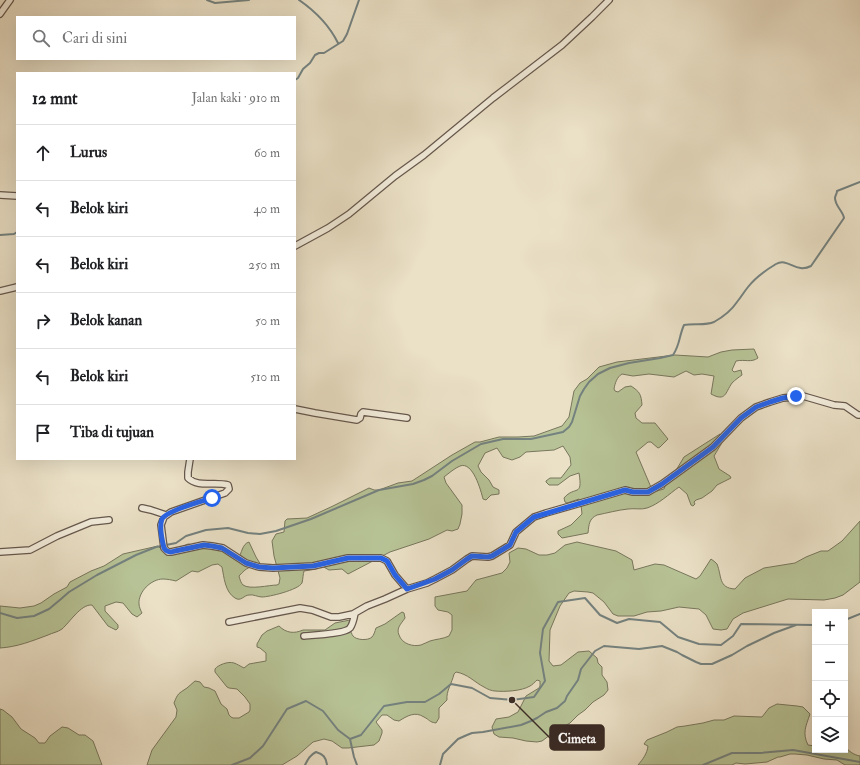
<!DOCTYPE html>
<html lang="id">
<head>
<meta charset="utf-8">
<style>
	:root { --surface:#fff; --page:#f6f6f6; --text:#202124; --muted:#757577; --line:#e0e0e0 }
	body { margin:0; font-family:"IM FELL Double Pica",serif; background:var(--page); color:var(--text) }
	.controls { position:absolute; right:12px; bottom:12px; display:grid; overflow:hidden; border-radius:0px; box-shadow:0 4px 16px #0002 }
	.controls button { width:36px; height:36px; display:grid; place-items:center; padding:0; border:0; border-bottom:1px solid var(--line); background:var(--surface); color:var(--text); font:20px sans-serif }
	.stop { position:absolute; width:12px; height:12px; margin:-9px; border:3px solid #2563eb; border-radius:50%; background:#fff }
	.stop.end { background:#2563eb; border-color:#fff; box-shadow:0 1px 4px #0008 }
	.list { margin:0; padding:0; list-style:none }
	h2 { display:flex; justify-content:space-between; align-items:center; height:52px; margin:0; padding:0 16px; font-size:17px }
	h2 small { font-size:13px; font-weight:400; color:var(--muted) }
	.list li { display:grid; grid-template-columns:26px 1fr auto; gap:12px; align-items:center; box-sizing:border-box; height:56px; padding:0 16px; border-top:1px solid var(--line) }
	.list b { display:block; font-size:15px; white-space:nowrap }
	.list em { font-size:13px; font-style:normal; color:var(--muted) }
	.icon { flex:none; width:22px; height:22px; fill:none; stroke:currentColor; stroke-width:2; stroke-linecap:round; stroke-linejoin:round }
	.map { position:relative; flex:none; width:860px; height:765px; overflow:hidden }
	.search { position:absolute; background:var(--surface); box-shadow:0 4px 16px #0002; left:16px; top:16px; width:280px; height:44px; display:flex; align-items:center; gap:10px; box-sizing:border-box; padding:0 14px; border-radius:0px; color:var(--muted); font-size:15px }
	.panel { position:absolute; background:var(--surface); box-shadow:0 4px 16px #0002; left:16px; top:72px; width:280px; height:388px; border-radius:0px }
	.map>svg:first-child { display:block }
</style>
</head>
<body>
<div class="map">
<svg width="860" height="765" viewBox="0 0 860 765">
	<rect width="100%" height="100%" fill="#ebe1c7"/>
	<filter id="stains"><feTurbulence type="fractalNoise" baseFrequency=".005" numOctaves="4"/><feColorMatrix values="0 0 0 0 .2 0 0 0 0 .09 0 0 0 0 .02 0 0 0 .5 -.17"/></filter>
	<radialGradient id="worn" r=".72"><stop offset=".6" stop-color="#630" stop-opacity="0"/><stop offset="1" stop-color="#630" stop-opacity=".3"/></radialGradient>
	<!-- green -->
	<path fill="#b7c396" stroke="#78775e" d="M754,349L758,358C751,363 745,359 736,361L732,370L734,372L741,370L742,375C739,377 735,380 732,383C725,393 726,402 711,394L714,376L702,374L694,375L686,371L674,377L649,374L633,376L622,374C617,377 615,383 614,389L615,391L618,392L625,387L631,386C640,392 641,394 642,405L635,413L636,418L642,423H655L668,439L660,447L658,448L651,442H648L636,452L653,492L664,489L668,477L675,472L684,457L720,434L723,441L714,456L719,469L730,476L731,478L717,485L712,491L702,498L696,500L694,502L695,504L693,506L691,505L687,494L679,487C669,494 659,504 647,508C641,510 635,508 628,509C618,510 607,513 597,515C589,519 589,524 588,533L562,538L558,534V531L571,525L582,514L581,505L579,499L567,503L565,502L564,498C575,485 583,498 579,473L570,476L558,485H549L546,482V481L550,478H561L571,465L570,457L563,446L554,450L526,452L520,457L512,460L503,457L497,448L485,453L478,466L481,472L489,480L493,487L499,490V494L491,495L486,500L483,499C481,491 473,461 460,466C455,468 449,473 444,477L446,483L462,505V514L460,524L458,529L452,531L447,530L429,539L390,552L348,574L342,569L329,570L322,566L316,569L304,571C303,574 303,579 302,583C298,590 269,597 262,597C258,597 253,594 249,595C244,595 241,602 235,598C225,592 224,577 222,567L218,564L212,565L198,572L192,571L176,581C172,580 167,579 163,579C151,579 138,592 139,604C139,607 141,611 142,613L137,617L132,614L123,603L116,602L105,606V611L118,625V628L116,630L108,626L92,605C81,604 70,622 62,629C58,632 52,633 48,635C32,641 17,647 0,648V606L20,608L34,606L41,603L54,594L67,587L70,582L91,571L104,566L123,554L158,546L164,552H169L188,544L221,550L238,559C242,553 242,544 249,542L256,557L261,565C249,567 247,567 239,576C240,580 241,583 243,585C250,590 269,585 277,585L279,584L280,578L274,556L272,541L276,534L284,532L285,521L287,519L307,518L333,506L369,488L374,490H379L398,483L412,481L452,455L475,442H480L499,437H518L534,436L562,426L569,417L574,391L580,383L587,379L599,367L617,362L675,355L708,357L721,352L732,350Z
		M860,521V582L843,595L835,598L824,600L788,599L743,613L733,619L727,629L721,630L713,629L706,615L699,609L679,607L661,611L647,612L634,616H618L613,614L604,602L593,593L588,592L574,591L569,593L560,606L550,630L549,661L553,666L561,665L578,652L589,651L597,658L598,663L602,667V675L607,682L608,690L604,695L593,702L585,710L578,715L570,723L554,732L542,741L537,742L526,741L513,738L499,737L494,734L492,727L496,719L509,717L518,712L526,696L539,688L540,686V681L537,680C535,682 532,685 530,686C522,691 504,692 495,691C492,691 487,689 484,687C474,682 468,674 456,672L454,674C452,683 446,691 447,700L439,708V718L436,723C429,722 430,720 424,717C415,711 407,716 399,721L394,720L387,715H382L376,722L382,730V733L379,741L374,745L348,748H342L332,741L324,739L313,742L297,756L282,765H147L152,750L176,717L177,710L174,703C178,693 178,694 187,688C190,686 192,683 195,681L200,682L204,687L209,688L215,691L221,704L227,709L229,715L231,717L233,718H239L249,712L250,710V704L245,697L237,689L229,688L227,687L215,672V669C218,665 228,661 234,663C237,664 240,666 244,668L249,664L266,661V653L260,648L257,647V644L262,635L267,631L279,626C286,633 294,634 303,630H325L335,623L350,620C350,625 350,632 353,636C356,640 368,641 372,637C374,635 375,631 376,628L385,624L402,612L404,613L405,618C401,624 396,628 399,635C402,644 413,647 421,645C424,644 427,642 430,641C436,639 443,639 449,636L452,630V615L448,612L438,610L435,606V597L467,591L476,580L502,573L507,568L510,562L509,553L518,548L526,549L539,555H547L555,553L565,545L577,542L616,551L632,560L634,570L655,564L664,565L696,579L700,576L711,559L715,562L717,564C722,576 718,588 735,589L745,578L764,568L795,563L806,557L821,551H828L842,541Z
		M777,704L797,706L803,707L810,714C806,726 802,733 808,745L815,746V750H845V746C848,751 854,755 860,756V765H845L837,760L824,759L807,755L795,754H790L780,757H778L767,762L745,764L736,763L732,765H638C643,759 647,754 648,746L644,744L647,740L667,732L677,727L685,726L703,723L714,720H724L734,716L762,717L769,708Z
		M0,709L3,710L12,717L21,729L35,738L39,743H45L50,736L62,727L68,728L79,735H85L93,741L102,765H0Z"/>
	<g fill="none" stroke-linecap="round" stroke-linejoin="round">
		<!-- stream -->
		<path stroke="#748280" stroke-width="2" d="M207,0L215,3L249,0
			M299,0C315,11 329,25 338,43
			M295,80L298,78L303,69L310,63L315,55L319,53H324L343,41L347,34L359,0
			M0,235L14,234L17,232
			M0,613L17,618L34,616L49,609L61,599L69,592L97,575L136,555L156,547L176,543L186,536L206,530L228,528L248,533L260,534L276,531L311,519L379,490L413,484L424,480L432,476L452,461L481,444L503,439H531L563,432L569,427L572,422L580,396L584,389L589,382L598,374L610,368L629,363L660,358L673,355C680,345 679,336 684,325C694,323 705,326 714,322C723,317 731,311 737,302C741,297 744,292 748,287C755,278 766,270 776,264C788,257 796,274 811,266L844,218C843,211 835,206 835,198C835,196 837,194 837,191L860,182
			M845,620L860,614
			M350,739L354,757L357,765
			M232,765L250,758L263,746L287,709L306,701L323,711L338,730L350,739L361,735L384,706L407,702H425L439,694L451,684L472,688L490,698L512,700L534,697L545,681L540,653L543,629L558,602L585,598L600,615L617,623L629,619L660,622L678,637L699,644L721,645L733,636L741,624L815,625
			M305,765C308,759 310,755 316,752C323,754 326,757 327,765
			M440,765L443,754L458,739L467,735L472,733L483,732L521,725L531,721L537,718L546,712L557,708L565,701L567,696L578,680L581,669L595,651L604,646L639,649L662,646L677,652L682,655L696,662L701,664H712L732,655L747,646L774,633L796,625
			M703,765L732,753H760L793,750L860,762"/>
		<!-- minor casing -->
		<g stroke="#66584e" stroke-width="8">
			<path id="minor" d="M0,14L10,0
				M0,195L17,196
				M295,246L328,228L349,214L395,176L424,155L493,98L562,45L592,17L609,0
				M0,291L17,287
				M295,409L315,413L357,420L360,418L361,414L363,412L407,418
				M190,459L188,472V478C198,488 215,481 228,485L229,489L225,493L171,512L164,517L161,525L164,548L168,552H171L203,545L212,546L223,548L246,563L259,567L273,568L313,566L348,558H381L387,561L395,575L407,589L427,583L435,579L452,570L467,559L472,556L488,557L492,556L510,545L516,532L534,517L546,513L591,500L625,490L633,492H648L662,484L713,447L741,418L756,407L770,402L783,398L803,396L834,405L845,406L858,415H860
				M142,508L151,510L166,515
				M0,552L30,550L57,536L91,522L109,520
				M229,622L300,608L312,610L331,617H339L353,614L367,606L385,599L407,589
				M304,636C313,635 345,634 350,628C353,624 354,618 355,613"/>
		</g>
		<!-- minor -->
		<use href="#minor" stroke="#f2ecdb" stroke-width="5.5"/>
	</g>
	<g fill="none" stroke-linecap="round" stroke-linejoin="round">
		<!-- route -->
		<path stroke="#2563eb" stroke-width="5" d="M212,498C202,501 166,511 162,519C159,526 162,540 164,548C167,552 170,553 175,551L204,545L212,546L222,548L246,563L259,567L273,568L313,566L348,558H381L387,561L395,575L407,589L427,582L435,579L452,570L467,559L472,556L488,557L492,556L510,545L516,532L534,517L625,490L633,492H648L662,484L713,447L741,418L756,407L770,402L783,398L796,396"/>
	</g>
	<!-- callouts -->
	<path fill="none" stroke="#3a2b25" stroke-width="1.5" d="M512 700L550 738"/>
	<circle fill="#3a2b25" stroke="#f2ecdb" stroke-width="1.5" cx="512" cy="700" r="4"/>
	<rect fill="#3a2b25" stroke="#3a2b25" stroke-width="1.5" x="550" y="725" width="54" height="25" rx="4"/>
	<g font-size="13" text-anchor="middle" font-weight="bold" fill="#fff">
		<text x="577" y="743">Cimeta</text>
	</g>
	<rect width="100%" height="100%" filter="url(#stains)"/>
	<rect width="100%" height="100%" fill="url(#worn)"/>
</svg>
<div class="controls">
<button>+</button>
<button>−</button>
<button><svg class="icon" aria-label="locate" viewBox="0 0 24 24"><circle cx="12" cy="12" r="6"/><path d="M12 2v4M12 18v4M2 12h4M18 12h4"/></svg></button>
<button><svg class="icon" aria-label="layers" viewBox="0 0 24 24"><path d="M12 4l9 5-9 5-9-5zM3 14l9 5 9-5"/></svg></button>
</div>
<div class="stop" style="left:212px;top:498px"></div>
<div class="stop end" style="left:796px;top:396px"></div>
<div class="search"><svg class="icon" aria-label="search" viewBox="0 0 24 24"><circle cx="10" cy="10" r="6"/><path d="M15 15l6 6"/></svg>Cari di sini</div>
<section class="panel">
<h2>12 mnt<small>Jalan kaki · 910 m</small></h2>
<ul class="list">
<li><svg class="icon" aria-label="ahead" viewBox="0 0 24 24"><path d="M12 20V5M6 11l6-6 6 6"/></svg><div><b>Lurus</b></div><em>60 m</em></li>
<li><svg class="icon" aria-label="left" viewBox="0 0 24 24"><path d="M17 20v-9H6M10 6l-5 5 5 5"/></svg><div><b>Belok kiri</b></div><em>40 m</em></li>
<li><svg class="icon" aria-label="left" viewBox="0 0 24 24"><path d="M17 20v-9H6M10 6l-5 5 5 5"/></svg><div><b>Belok kiri</b></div><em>250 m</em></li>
<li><svg class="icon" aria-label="right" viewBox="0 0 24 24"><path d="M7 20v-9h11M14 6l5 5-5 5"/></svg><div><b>Belok kanan</b></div><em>50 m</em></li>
<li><svg class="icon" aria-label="left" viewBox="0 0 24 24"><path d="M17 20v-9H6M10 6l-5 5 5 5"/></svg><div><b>Belok kiri</b></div><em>510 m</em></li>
<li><svg class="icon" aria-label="arrive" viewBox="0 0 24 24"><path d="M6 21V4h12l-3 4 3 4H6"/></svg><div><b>Tiba di tujuan</b></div></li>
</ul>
</section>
</div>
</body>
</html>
